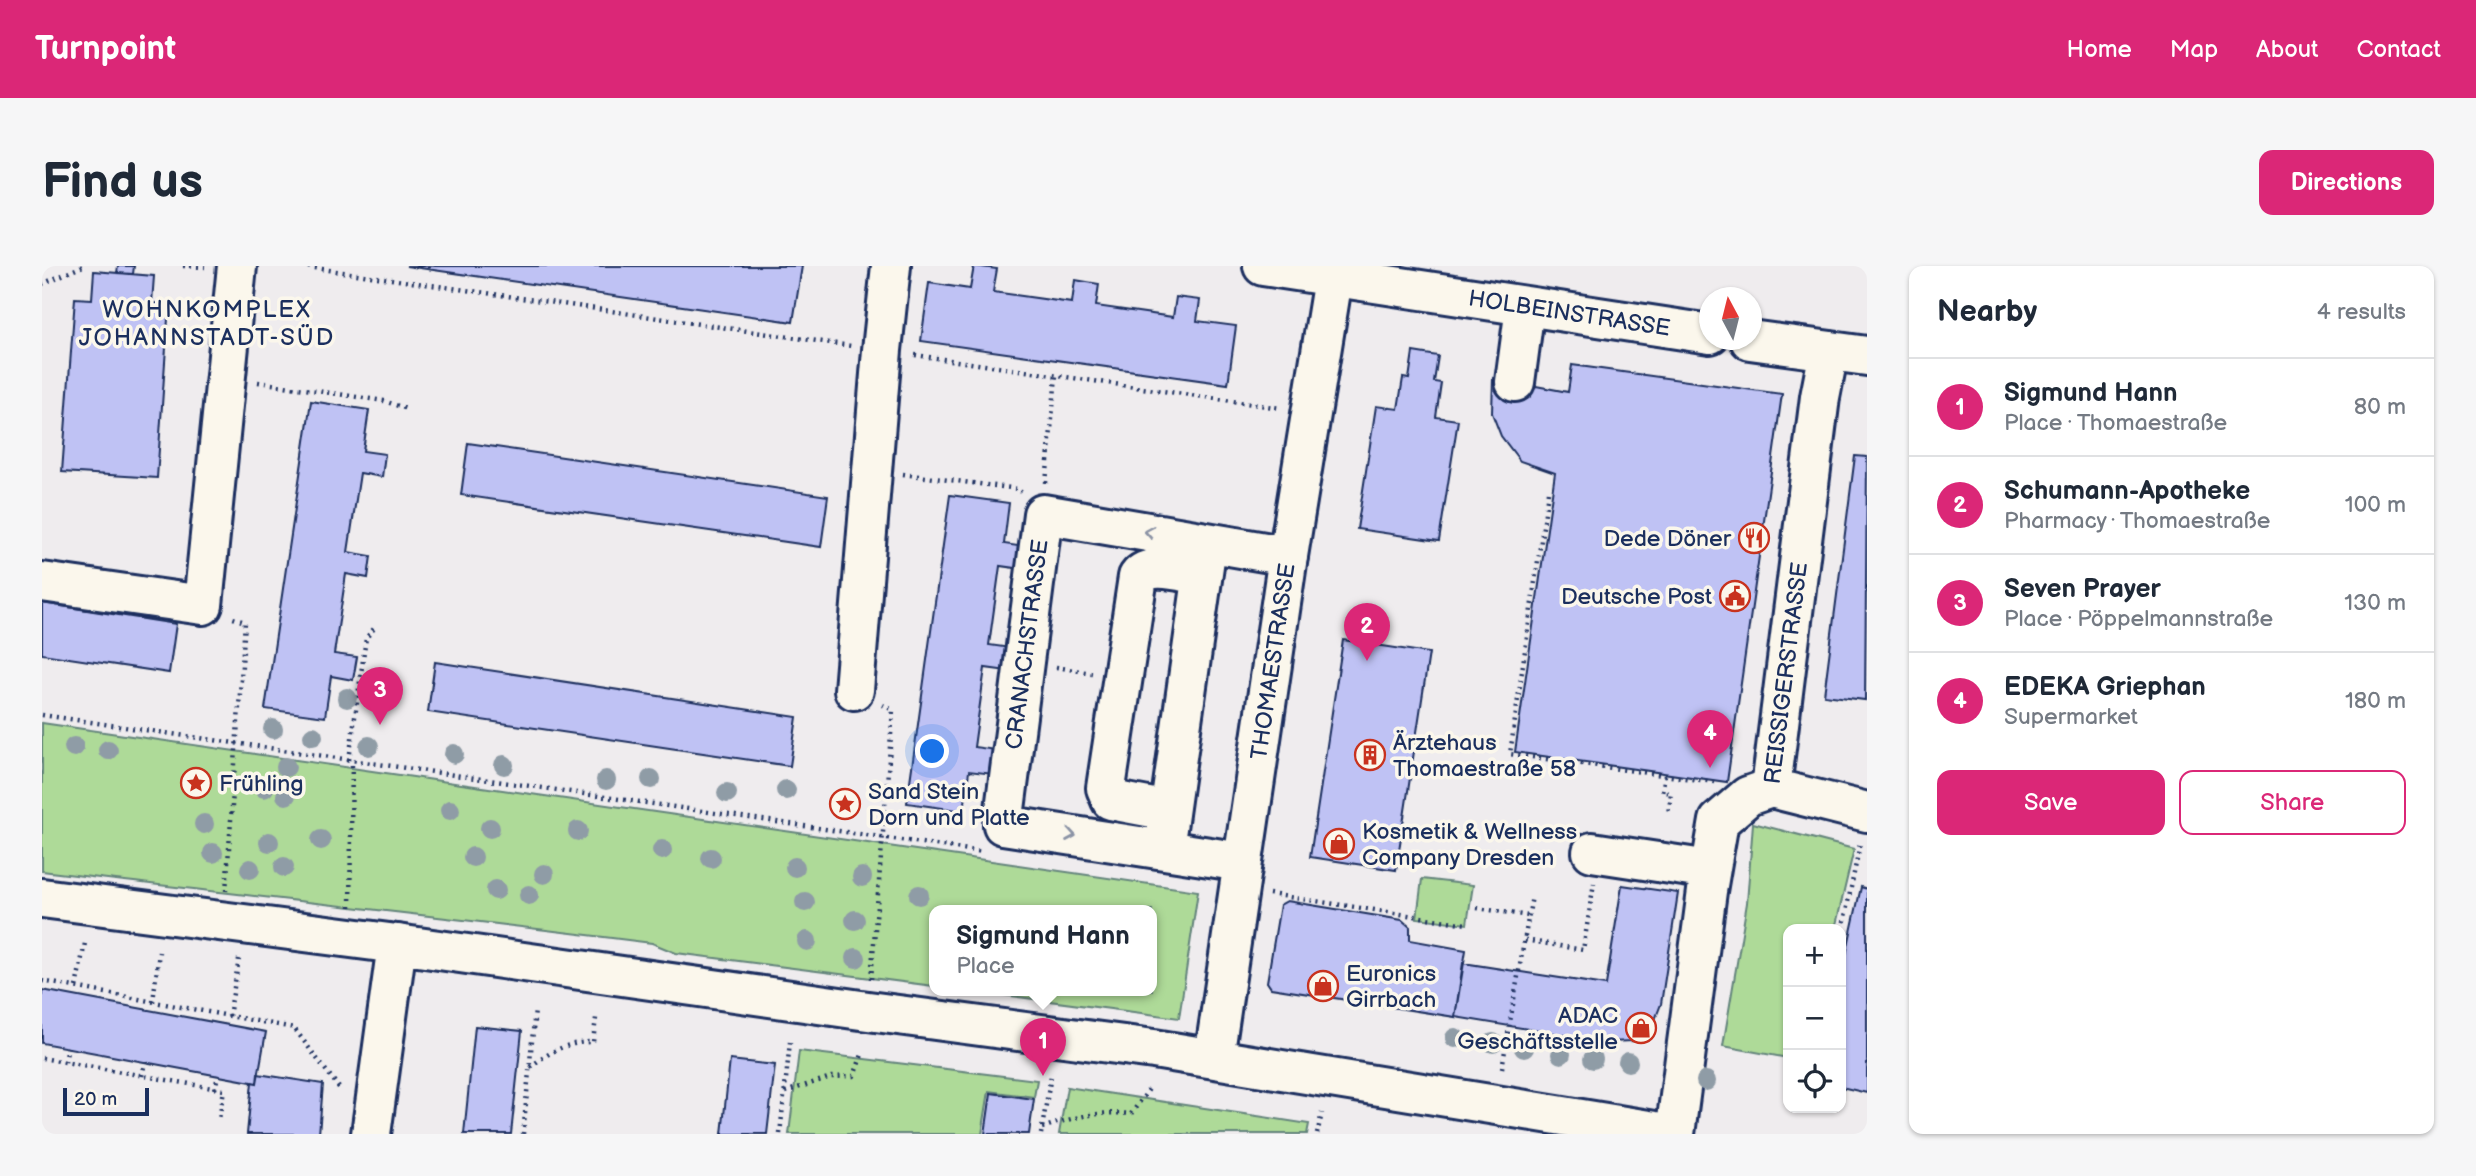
<!DOCTYPE html>
<html lang="en">
<head>
<meta charset="utf-8">
<style>
	:root { --surface:#fff; --page:#f6f6f7; --text:#1f2937; --muted:#747a83; --line:#e0e1e3; --accent:#db2777 }
	body { margin:0; font-family:"Balsamiq Sans",sans-serif; background:var(--page); color:var(--text) }
	.controls { position:absolute; right:21px; bottom:21px; display:grid; overflow:hidden; border-radius:14px; box-shadow:0 2px 5px #0004 }
	.controls button { width:63px; height:63px; display:grid; place-items:center; padding:0; border:0; border-bottom:2px solid var(--line); background:var(--surface); color:var(--text); font:35px sans-serif }
	.compass { position:absolute; left:1657px; top:21px; width:63px; height:63px; border-radius:50%; background:var(--surface); box-shadow:0 2px 5px #0004; rotate:353deg }
	.scale { position:absolute; left:21px; bottom:18px; width:86px; box-sizing:border-box; padding-left:7px; border:4px solid #1b2f5e; border-top:0; font-size:19px; line-height:24px; white-space:nowrap; color:#1b2f5e; -webkit-text-stroke:5px #fbf7ec; paint-order:stroke }
	.you { position:absolute; left:891px; top:486px; width:24px; height:24px; margin:-18px; border:5px solid #fff; border-radius:50%; background:#1a73e8; box-shadow:0 0 0 10px #1a73e833 }
	.badge { display:grid; place-items:center; width:46px; height:46px; border-radius:50%; background:var(--accent); color:#fff; font-size:23px; font-weight:700 }
	.pin { position:absolute; translate:-50% -58px; filter:drop-shadow(0 2px 4px #0008) }
	.pin::after { content:''; position:absolute; top:37px; width:24px; height:21px; background:inherit; clip-path:polygon(0 0,100% 0,50% 100%) }
	.popup { position:absolute; left:887px; top:639px; width:228px; height:91px; box-sizing:border-box; display:grid; place-content:center; border-radius:14px; background:var(--surface); filter:drop-shadow(0 2px 5px #0005); font-size:23px; white-space:nowrap; color:var(--muted) }
	.popup b { font-size:26px; color:var(--text) }
	.popup::after { content:''; position:absolute; left:50%; top:100%; margin-left:-14px; border:14px solid transparent; border-top-color:var(--surface) }
	.list { margin:0; padding:0; list-style:none }
	h2 { display:flex; justify-content:space-between; align-items:center; height:91px; margin:0; padding:0 28px; font-size:30px }
	h2 small { font-size:23px; font-weight:400; color:var(--muted) }
	.list li { display:grid; grid-template-columns:46px 1fr auto; gap:21px; align-items:center; box-sizing:border-box; height:98px; padding:0 28px; border-top:2px solid var(--line) }
	.list b { display:block; font-size:26px; white-space:nowrap }
	.list p { margin:0; font-size:23px; white-space:nowrap; color:var(--muted) }
	.list em { font-size:23px; font-style:normal; color:var(--muted) }
	.actions { display:flex; gap:14px; padding:21px 28px }
	.actions a { flex:1; padding:16px 0; border:2px solid var(--accent); border-radius:14px; text-align:center; font-size:24px; color:var(--accent) }
	.actions .main { background:var(--accent); color:#fff }
	.icon { flex:none; width:38px; height:38px; fill:none; stroke:currentColor; stroke-width:2; stroke-linecap:round; stroke-linejoin:round }
	.map { position:relative; flex:none; width:1825px; height:868px; overflow:hidden; border-radius:14px }
	header { display:flex; align-items:center; gap:42px; box-sizing:border-box; height:98px; padding:0 35px; background:var(--accent); color:#fff }
	header strong { font-size:33px }
	nav { display:flex; gap:38px; margin-inline-start:auto; font-size:24px }
	.intro { display:flex; align-items:center; justify-content:space-between; box-sizing:border-box; height:168px; padding:0 42px }
	h1 { margin:0; font-size:49px }
	.button { padding:18px 32px; border-radius:14px; background:var(--accent); color:#fff; font-size:24px; font-weight:700 }
	main { display:flex; gap:42px; padding:0 42px }
	aside { flex:1; background:var(--surface); border-radius:14px; box-shadow:0 2px 5px #0004 }
	.map>svg:first-child { display:block }
</style>
</head>
<body>
<header>
<strong>Turnpoint</strong>
<nav><a>Home</a><a>Map</a><a>About</a><a>Contact</a></nav>
</header>
<div class="intro"><h1>Find us</h1><a class="button">Directions</a></div>
<main>
<div class="map">
<svg width="1825" height="868" viewBox="0 0 1825 868">
	<rect width="100%" height="100%" fill="#efecee"/>
	<filter id="ink" filterUnits="userSpaceOnUse"><feTurbulence type="fractalNoise" baseFrequency=".0143" numOctaves="2"/><feDisplacementMap in="SourceGraphic" scale="14" xChannelSelector="R" yChannelSelector="G"/><feConvolveMatrix kernelMatrix="1 2 1 2 8 2 1 2 1" color-interpolation-filters="sRGB"/></filter>
	<g filter="url(#ink)">
		<!-- green -->
		<path fill="#aeda98" stroke="#64847b" stroke-width="2" d="M0,457L1156,625L1137,752L923,724H1110V644H892V720L634,687L610,677C407,651 203,630 0,605Z
			M1711,557L1812,583L1793,663H1746V792L1681,780L1705,637Z
			M1380,613L1431,619L1425,658L1375,652Z
			M757,785L995,814L992,831L947,825L940,868H747Z
			M1025,821L1267,858L1265,868H1017Z"/>
		<!-- building -->
		<path fill="#bfc2f4" stroke="#1b2f5e" stroke-width="2" d="M76,0H92L91,8L75,7Z
			M364,0H760L751,56Z
			M932,0L955,3L951,26L1030,37L1033,14L1057,18L1054,40L1131,51L1134,31L1158,34L1155,55L1194,60L1186,118L879,75L887,17L928,23Z
			M52,5L112,10L110,37L127,38L115,212L20,206L33,32L50,33Z
			M1371,86L1396,90L1392,116L1399,117L1394,151L1416,154L1397,275L1315,263L1334,140L1356,143L1361,112L1367,113Z
			M1530,99L1740,128L1685,516L1473,486L1513,207L1478,195L1459,170L1450,147L1451,112L1526,126Z
			M269,135L327,144L321,185L343,188L340,211L318,207L306,286L329,290L326,312L304,308L292,388L315,391L311,414L289,410L283,451L223,443Z
			M426,177L786,230L779,281L419,229Z
			M1813,190L1825,191L1823,434L1782,429Z
			M908,229L967,237L962,278L983,281L980,303L958,300L947,379L969,382L965,405L943,402L932,481L954,484L951,508L927,505L922,545L865,537Z
			M0,337L134,358L127,407L0,388Z
			M1301,374L1387,387L1354,604L1268,591Z
			M393,396L755,451L748,500L386,446Z
			M1580,619L1636,627L1619,738L1611,759L1592,775L1565,776L1413,751L1421,697L1564,719Z
			M1819,621L1825,623V827L1799,821V711Z
			M1245,635L1360,654L1368,661V674L1424,684L1413,751L1229,722L1225,716L1238,639Z
			M0,724L224,766L215,817L0,777Z
			M433,760L480,765L469,868H422Z
			M688,794L733,799L725,868H680Z
			M216,808L281,818L277,868H205L210,816L215,817Z
			M949,827L992,833L987,868H943Z"/>
		<g fill="none" stroke-linecap="round" stroke-linejoin="round">
			<!-- minor casing -->
			<g stroke="#1b2f5e" stroke-width="44">
				<g id="minor">
					<path id="s1" d="M1221,0L1668,68"/>
					<path d="M1708,74L1825,90"/>
					<path d="M1473,116L1483,41"/>
					<path d="M0,316L161,339L195,0"/>
					<path d="M812,424L840,84L849,0"/>
					<path id="s2" d="M1729,522L1778,131L1787,85"/>
					<path d="M1729,522L1825,546"/>
					<path d="M1127,545L1069,534L1064,522L1096,311C1107,295 1143,307 1160,309"/>
					<path d="M1124,569L1164,285"/>
					<path d="M1550,586L1668,604"/>
					<path id="s3" d="M1200,596L961,559L1001,248L1246,290"/>
					<path id="s4" d="M1172,792L1246,290L1293,0"/>
					<path d="M329,868L355,678"/>
					<path d="M1633,868L1665,625L1677,555L1706,530L1729,522"/>
				</g>
			</g>
			<!-- major casing -->
			<g stroke="#1b2f5e" stroke-width="44">
				<path id="major" d="M0,632L355,678L826,745L1112,783L1631,868"/>
			</g>
			<!-- path -->
			<path stroke="#1b2f5e" stroke-width="4.5" stroke-dasharray="2 5" stroke-linecap="butt" d="M141,0L163,1
				M259,0L809,80
				M0,18L41,0
				M873,89L1238,142
				M216,116L342,135L365,143
				M861,208L976,223L979,226
				M1004,217L1014,110
				M1506,226L1468,488L1672,516
				M1014,401L1050,407
				M0,449L941,586
				M307,494L324,372L334,360
				M1623,509L1620,526L1629,527L1626,548
				M184,625L203,356L191,352
				M1227,628L1425,658
				M308,641L310,495
				M1435,642L1487,650
				M1799,670L1818,578
				M1483,674L1541,684L1552,617
				M829,713L851,444L841,439
				M0,715L252,762L298,823
				M34,721L43,677
				M111,736L117,686
				M187,750L197,693
				M0,792L182,824L177,853
				M23,796L26,781
				M488,801C509,785 525,776 551,776L554,752
				M1460,802L1490,630
				M100,810L103,796
				M173,823L176,809
				M743,826L789,811L812,810L821,786
				M1000,862C1032,851 1055,845 1089,848L1107,823
				M481,868L493,744
				M738,868L748,776
				M999,868L1009,809
				M1275,868L1280,847"/>
			<!-- minor -->
			<use href="#minor" stroke="#fbf7ec" stroke-width="38"/>
			<!-- major -->
			<use href="#major" stroke="#fbf7ec" stroke-width="38"/>
		</g>
		<!-- trees -->
		<g fill="#8f9ca6">
			<circle cx="305" cy="432" r="10"/>
			<circle cx="231" cy="463" r="10"/>
			<circle cx="271" cy="470" r="10"/>
			<circle cx="327" cy="480" r="10"/>
			<circle cx="32" cy="481" r="10"/>
			<circle cx="66" cy="484" r="10"/>
			<circle cx="412" cy="488" r="10"/>
			<circle cx="462" cy="499" r="10"/>
			<circle cx="244" cy="501" r="10"/>
			<circle cx="609" cy="513" r="10"/>
			<circle cx="564" cy="514" r="10"/>
			<circle cx="222" cy="522" r="10"/>
			<circle cx="744" cy="524" r="10"/>
			<circle cx="685" cy="527" r="10"/>
			<circle cx="244" cy="529" r="10"/>
			<circle cx="408" cy="544" r="10"/>
			<circle cx="162" cy="558" r="10"/>
			<circle cx="448" cy="562" r="10"/>
			<circle cx="536" cy="565" r="10"/>
			<circle cx="279" cy="574" r="10"/>
			<circle cx="227" cy="576" r="10"/>
			<circle cx="620" cy="584" r="10"/>
			<circle cx="171" cy="587" r="10"/>
			<circle cx="431" cy="591" r="10"/>
			<circle cx="669" cy="592" r="10"/>
			<circle cx="242" cy="601" r="10"/>
			<circle cx="753" cy="601" r="10"/>
			<circle cx="208" cy="603" r="10"/>
			<circle cx="502" cy="608" r="10"/>
			<circle cx="820" cy="611" r="10"/>
			<circle cx="454" cy="624" r="10"/>
			<circle cx="487" cy="629" r="10"/>
			<circle cx="877" cy="629" r="10"/>
			<circle cx="763" cy="636" r="10"/>
			<circle cx="813" cy="654" r="10"/>
			<circle cx="765" cy="675" r="10"/>
			<circle cx="814" cy="692" r="10"/>
			<circle cx="1413" cy="772" r="10"/>
			<circle cx="1451" cy="777" r="10"/>
			<circle cx="1482" cy="782" r="10"/>
			<circle cx="1519" cy="788" r="10"/>
			<circle cx="1551" cy="793" r="10"/>
			<circle cx="1586" cy="796" r="10"/>
			<circle cx="1664" cy="815" r="10"/>
		</g>
		<!-- one-way arrows -->
		<defs><path id="oneway-chevron" d="M-2-3.5L2.5 0L-2 3.5" fill="none" stroke-width="1.6" stroke-linecap="round" stroke-linejoin="round" transform="scale(1.75)"/></defs>
		<g stroke="#8b93a5">
			<use href="#oneway-chevron" transform="translate(1107 266) rotate(-170)"/>
			<use href="#oneway-chevron" transform="translate(1029 569) rotate(9)"/>
		</g>
	</g>
	<!-- icons -->
	<defs>
		<g id="restaurant-ring" transform="scale(1.575)"><circle r="9.5" fill="#fbf7ec" stroke="#c8321e" stroke-width="1.5"/><path d="M-5-6h1v4h1v-4h1v4h1v-4h1v5L-1.5 .5V6h-2V.5L-5-1ZM5-6V6H3V1.5H1.5Q1.5-4 5-6Z" fill="#c8321e"/></g>
		<g id="civic-ring" transform="scale(1.575)"><circle r="9.5" fill="#fbf7ec" stroke="#c8321e" stroke-width="1.5"/><path d="M-.6-6.5H3V-4.5H.6V-3L4-1V1h2V6H-6V1h2V-1L-.6-3ZM-1.2 2.5V6h2.4V2.5Z" fill="#c8321e"/></g>
		<g id="building-ring" transform="scale(1.575)"><circle r="9.5" fill="#fbf7ec" stroke="#c8321e" stroke-width="1.5"/><path d="M-4-6H4V6H1V3H-1V6H-4ZM-2.5-4.3h1.7v1.8h-1.7ZM.8-4.3h1.7v1.8H.8ZM-2.5-1h1.7V.8h-1.7ZM.8-1h1.7V.8H.8Z" fill="#c8321e"/></g>
		<g id="sight-ring" transform="scale(1.575)"><circle r="9.5" fill="#fbf7ec" stroke="#c8321e" stroke-width="1.5"/><path d="M0-6L1.8-2.2L6-1.7L2.9 1.2L3.7 5.4L0 3.3L-3.7 5.4L-2.9 1.2L-6-1.7L-1.8-2.2Z" fill="#c8321e"/></g>
		<g id="shop-ring" transform="scale(1.575)"><circle r="9.5" fill="#fbf7ec" stroke="#c8321e" stroke-width="1.5"/><path d="M-5-2.5h2.3a2.7 3.5 0 0 1 5.4 0H5L5.5 6h-11ZM-1.5-2.5h3a1.5 2.3 0 0 0-3 0Z" fill="#c8321e"/></g>
	</defs>
	<g fill-rule="evenodd">
		<use href="#restaurant-ring" x="1712" y="272"/>
		<use href="#civic-ring" x="1693" y="330"/>
		<use href="#building-ring" x="1328" y="489"/>
		<use href="#sight-ring" x="154" y="517"/>
		<use href="#sight-ring" x="803" y="538"/>
		<use href="#shop-ring" x="1297" y="578"/>
		<use href="#shop-ring" x="1281" y="720"/>
		<use href="#shop-ring" x="1599" y="762"/>
	</g>
	<g text-anchor="middle" stroke-width="7" stroke-linejoin="round" paint-order="stroke">
		<!-- street labels -->
		<g font-size="23" fill="#1b2f5e" stroke="#fbf7ec">
			<text dy="8" stroke="none"><textPath href="#s1" startOffset="310">HOLBEINSTRASSE</textPath></text>
			<text dy="8" stroke="none"><textPath href="#s3" startOffset="424">CRANACHSTRASSE</textPath></text>
			<text dy="8" stroke="none"><textPath href="#s4" startOffset="401">THOMAESTRASSE</textPath></text>
			<text dy="8" stroke="none"><textPath href="#s2" startOffset="116">REISSIGERSTRASSE</textPath></text>
		</g>
		<!-- poi labels -->
		<g font-size="23" fill="#1b2f5e" stroke="#fbf7ec" text-anchor="start">
			<text x="1689" y="280" text-anchor="end">Dede Döner</text>
			<text x="1670" y="338" text-anchor="end">Deutsche Post</text>
			<text x="1351" y="484">Ärztehaus<tspan x="1351" dy="26">Thomaestraße 58</tspan></text>
			<text x="177" y="525">Frühling</text>
			<text x="826" y="533">Sand Stein<tspan x="826" dy="26">Dorn und Platte</tspan></text>
			<text x="1320" y="573">Kosmetik &amp; Wellness<tspan x="1320" dy="26">Company Dresden</tspan></text>
			<text x="1304" y="715">Euronics<tspan x="1304" dy="26">Girrbach</tspan></text>
			<text x="1576" y="757" text-anchor="end">ADAC<tspan x="1576" dy="26">Geschäftsstelle</tspan></text>
		</g>
		<!-- neighbourhood labels -->
		<g font-size="24" letter-spacing="2" fill="#1b2f5e" stroke="#fbf7ec">
			<text x="165" y="51">WOHNKOMPLEX<tspan x="165" dy="28">JOHANNSTADT-SÜD</tspan></text>
		</g>
	</g>
</svg>
<div class="controls">
<button>+</button>
<button>−</button>
<button><svg class="icon" aria-label="locate" viewBox="0 0 24 24"><circle cx="12" cy="12" r="6"/><path d="M12 2v4M12 18v4M2 12h4M18 12h4"/></svg></button>
</div>
<svg class="compass" viewBox="-18 -18 36 36"><path d="M0-13l5 13h-10z" fill="#e53935"/><path d="M0 13l5-13h-10z" fill="#747a83"/></svg>
<div class="scale">20 m</div>
<div class="you"></div>
<div class="pin badge" style="left:1001px;top:810px">1</div>
<div class="popup"><b>Sigmund Hann</b>Place</div>
<div class="pin badge" style="left:1325px;top:395px">2</div>
<div class="pin badge" style="left:338px;top:459px">3</div>
<div class="pin badge" style="left:1668px;top:502px">4</div>
</div>
<aside>
<h2>Nearby<small>4 results</small></h2>
<ul class="list">
<li><span class="badge">1</span><div><b>Sigmund Hann</b><p>Place · Thomaestraße</p></div><em>80 m</em></li>
<li><span class="badge">2</span><div><b>Schumann-Apotheke</b><p>Pharmacy · Thomaestraße</p></div><em>100 m</em></li>
<li><span class="badge">3</span><div><b>Seven Prayer</b><p>Place · Pöppelmannstraße</p></div><em>130 m</em></li>
<li><span class="badge">4</span><div><b>EDEKA Griephan</b><p>Supermarket</p></div><em>180 m</em></li>
</ul>
<div class="actions"><a class="main">Save</a><a>Share</a></div>
</aside>
</main>
</body>
</html>
